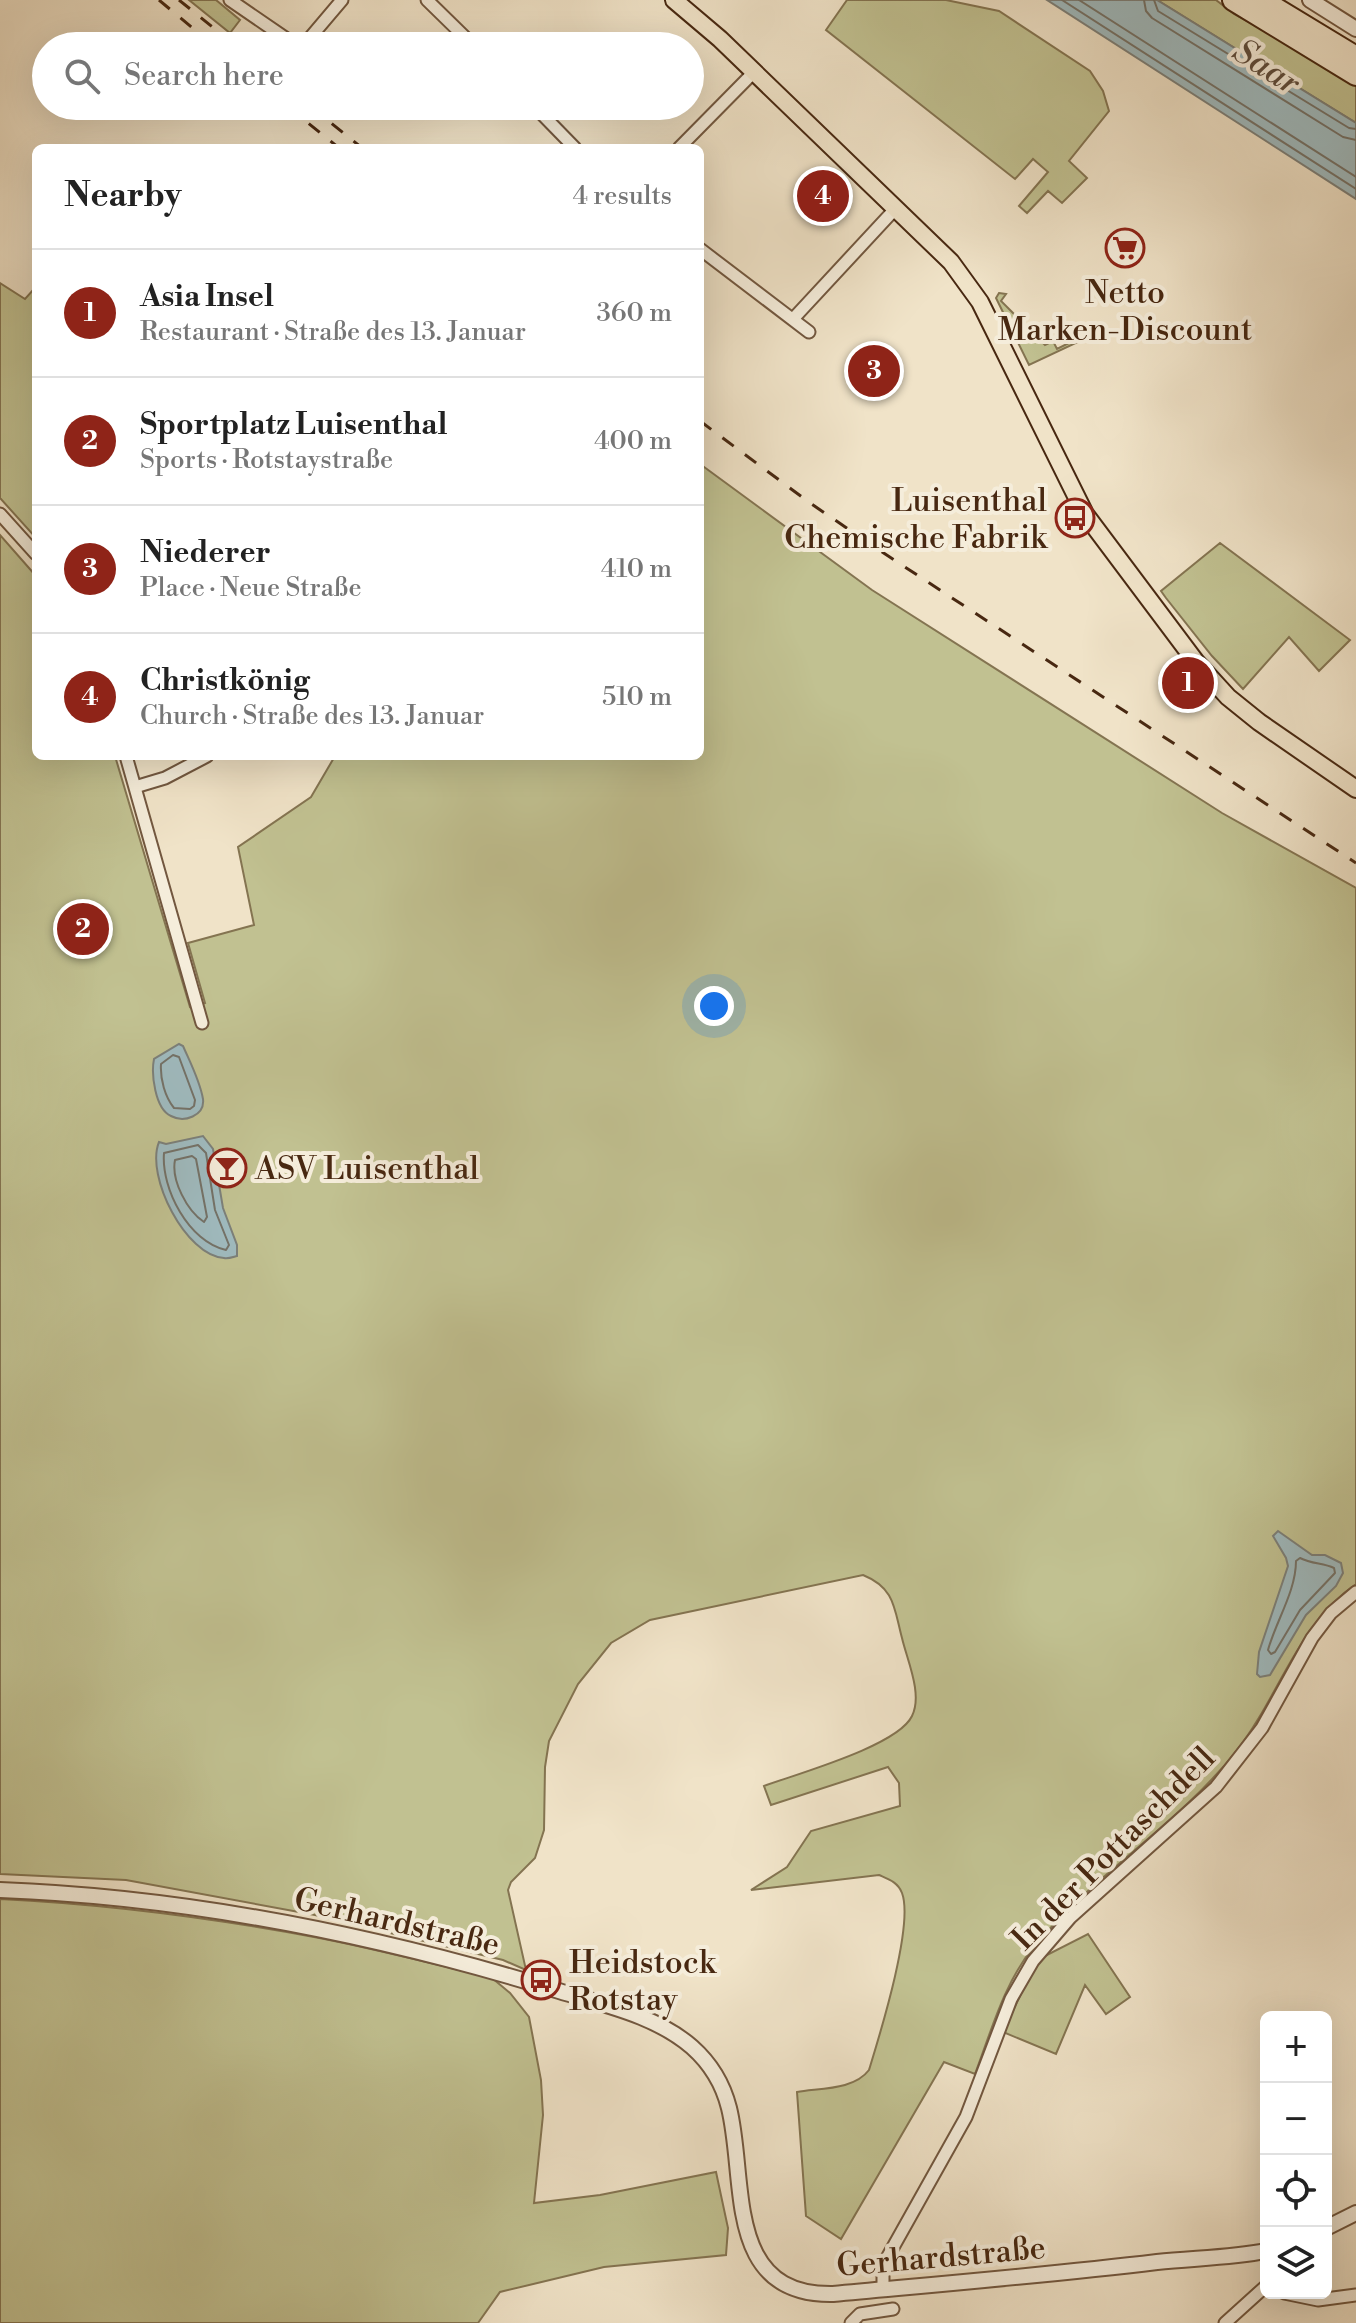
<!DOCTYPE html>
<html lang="en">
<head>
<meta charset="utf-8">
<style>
	:root { --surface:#fff; --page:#f6f6f6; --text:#222; --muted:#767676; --line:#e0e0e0; --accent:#8f2418 }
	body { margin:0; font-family:"Libre Bodoni",serif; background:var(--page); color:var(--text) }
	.controls { position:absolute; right:24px; bottom:24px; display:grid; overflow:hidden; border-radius:12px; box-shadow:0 8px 32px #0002 }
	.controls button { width:72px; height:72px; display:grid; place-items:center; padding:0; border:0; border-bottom:2px solid var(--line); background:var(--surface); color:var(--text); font:40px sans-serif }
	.you { position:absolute; left:714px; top:1006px; width:28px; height:28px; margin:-20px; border:6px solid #fff; border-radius:50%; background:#1a73e8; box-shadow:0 0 0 12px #1a73e833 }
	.badge { display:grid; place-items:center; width:52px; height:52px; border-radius:50%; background:var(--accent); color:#fff; font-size:26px; font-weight:700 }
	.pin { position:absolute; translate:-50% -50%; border:4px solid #fff; box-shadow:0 2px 8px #0006 }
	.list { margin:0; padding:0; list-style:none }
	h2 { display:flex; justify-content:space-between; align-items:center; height:104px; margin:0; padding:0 32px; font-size:34px }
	h2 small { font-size:26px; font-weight:400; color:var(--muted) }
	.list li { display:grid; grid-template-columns:52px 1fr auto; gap:24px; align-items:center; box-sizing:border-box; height:128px; padding:0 32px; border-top:2px solid var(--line) }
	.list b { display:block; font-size:30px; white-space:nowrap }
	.list p { margin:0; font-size:26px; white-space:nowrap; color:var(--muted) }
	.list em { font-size:26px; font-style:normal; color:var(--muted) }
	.icon { flex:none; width:44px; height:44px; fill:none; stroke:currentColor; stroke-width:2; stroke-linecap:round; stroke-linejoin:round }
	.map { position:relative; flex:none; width:1356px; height:2323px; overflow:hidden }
	.search { position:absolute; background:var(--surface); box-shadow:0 8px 32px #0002; left:32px; top:32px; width:672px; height:88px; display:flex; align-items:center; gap:20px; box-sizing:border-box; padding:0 28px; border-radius:44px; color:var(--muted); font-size:30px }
	.panel { position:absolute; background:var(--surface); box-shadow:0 8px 32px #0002; left:32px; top:144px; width:672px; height:616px; border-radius:12px }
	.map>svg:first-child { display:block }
</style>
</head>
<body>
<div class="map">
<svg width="1356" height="2323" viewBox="0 0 1356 2323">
	<rect width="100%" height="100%" fill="#f0e3c8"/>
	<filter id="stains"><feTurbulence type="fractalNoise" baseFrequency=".0025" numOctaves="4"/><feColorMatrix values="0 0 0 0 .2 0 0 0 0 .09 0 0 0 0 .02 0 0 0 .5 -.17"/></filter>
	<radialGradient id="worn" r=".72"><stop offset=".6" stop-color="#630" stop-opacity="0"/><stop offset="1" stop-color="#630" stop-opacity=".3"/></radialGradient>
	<!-- green -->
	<path fill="#c1c191" stroke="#847451" stroke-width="2" d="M189,0H216L240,20L230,33Z
		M847,0H946L999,11L1090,71L1103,91L1109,111L1069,161L1087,178L1062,203L1048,191L1027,213L1019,206L1048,172L1033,159L1015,179L826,30Z
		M1157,0H1216L1234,14L1302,51L1356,86V123Z
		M0,283L25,299L34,289L36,290V538L0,498Z
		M999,293L1006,294L1001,301L1045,345L1053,341L1057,349L1079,338L1080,341L1029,365L996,298Z
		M700,464L872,590L1222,813L1356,888V1584C1298,1623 1279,1697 1237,1750C1179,1825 1093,1874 1033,1948C1004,1983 991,2032 975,2074L944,2062L841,2239L806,2216L797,2092C820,2088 854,2090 869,2070C880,2034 914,1925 902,1893C898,1882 888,1879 879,1875L751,1890L787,1867L811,1831L900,1806L899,1783L888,1767L771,1805L764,1786C796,1774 898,1746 912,1716C923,1694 907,1660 902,1638C894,1608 895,1588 863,1575L650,1620L611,1643L578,1684L549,1741L545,1767L544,1830L535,1858L511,1882L508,1890L526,1970L503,1960L315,1915L126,1880L0,1874V535L36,576V756H115L190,1007L205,1003L188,943L254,925L238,847L311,797L335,756H700Z
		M1220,543L1350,640L1319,671L1289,637L1243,689L1212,656L1166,598L1161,591Z
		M0,1899C103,1904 212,1918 314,1937C373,1948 433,1964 492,1978L510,1993L529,2017L541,2080L543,2115L534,2203L600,2195L716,2172L728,2228L726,2255L604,2267L500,2292L478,2323H0Z
		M1088,1934L1130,1997L1106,2014L1085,1985L1056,2054L1003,2032L1037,1960Z"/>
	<!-- water -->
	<path fill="#9fbbc0" stroke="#7c807a" stroke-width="2" d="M1047,0H1157L1356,123V199Z
		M179,1044L183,1046C190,1062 200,1081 203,1099C205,1116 184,1123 171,1116C155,1109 151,1074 154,1059Z
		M203,1136L213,1149L223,1208L237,1245V1256C233,1257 228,1259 224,1258C186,1256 145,1176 159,1142L166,1144Z
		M1278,1531L1312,1555H1325L1341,1563L1343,1573L1336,1586L1306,1615L1270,1675L1260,1677L1257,1674L1259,1652L1288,1566L1286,1558L1273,1536Z"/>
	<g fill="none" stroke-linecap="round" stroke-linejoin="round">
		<!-- shore -->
		<path stroke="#747268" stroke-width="2" d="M1062,0L1356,189
			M1079,0L1356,177
			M1144,0L1146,11L1152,18L1343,137L1356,140
			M1154,0L1158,11L1349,128L1356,129
			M173,1055L179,1057L195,1100L194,1106L190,1109L174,1108C165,1097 160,1079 161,1064Z
			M198,1145L206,1153L215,1210L229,1245L226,1250C189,1242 161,1189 164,1153Z
			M192,1156L196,1159L207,1217L204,1222C187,1211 171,1180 175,1160Z
			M1300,1558C1312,1564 1323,1563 1334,1568L1335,1573L1300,1610L1275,1652L1271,1654L1268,1650C1276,1621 1296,1591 1296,1561Z"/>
		<!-- minor casing -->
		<g stroke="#72573f" stroke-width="15">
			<path id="minor" d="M230,0L297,46
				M427,0L474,46
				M303,46L342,0
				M534,106L575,148
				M679,148L754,72
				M700,249L809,332
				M793,319L896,208
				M0,514L36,554
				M126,756L202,1023
				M135,787L165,778L207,756
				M883,2290V2274L887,2258L966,2117L1011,1999L1033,1961L1070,1918L1216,1787L1262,1728L1312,1638L1331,1613L1356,1592
				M1284,2293L1318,2300L1356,2295
				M851,2323L860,2314L893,2309
				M1225,2323L1266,2286"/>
		</g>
		<!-- tertiary casing -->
		<g stroke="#72573f" stroke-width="18">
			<path id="tertiary" d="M1310,0L1356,29
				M0,1890C187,1897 380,1936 559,1991C604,2005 655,2015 692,2047C710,2063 723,2084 729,2108C747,2180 723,2296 833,2294C941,2284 1049,2275 1157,2262C1193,2258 1230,2258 1266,2251
				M1326,2228L1356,2213"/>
		</g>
		<!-- primary casing -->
		<g stroke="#482811" stroke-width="20">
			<path id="primary" d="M674,0L720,39L951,262L980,302L1085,514L1196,662L1228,697L1259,722L1356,789"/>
		</g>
		<!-- motorway casing -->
		<g stroke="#482811" stroke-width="24">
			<path id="motorway" d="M1233,0L1356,75
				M1262,0L1356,57"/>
		</g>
		<!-- minor -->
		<use href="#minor" stroke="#f5eddb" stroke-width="11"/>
		<!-- tertiary -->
		<use href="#tertiary" stroke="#f5eddb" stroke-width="14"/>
		<!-- primary -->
		<use href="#primary" stroke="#f0e3c8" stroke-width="16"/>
		<!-- motorway -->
		<use href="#motorway" stroke="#f0e3c8" stroke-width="20"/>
		<!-- rail -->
		<path stroke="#482811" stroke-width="3" stroke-dasharray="14 14" stroke-linecap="butt" d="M159,0L214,46
			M179,0L236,46
			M287,106L339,148
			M310,106L362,148
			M700,421L810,503L876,548L1356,863"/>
	</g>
	<!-- icons -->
	<defs>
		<g id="supermarket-ring" transform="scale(2)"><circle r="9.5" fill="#f5eddb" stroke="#8f2418" stroke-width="1.5"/><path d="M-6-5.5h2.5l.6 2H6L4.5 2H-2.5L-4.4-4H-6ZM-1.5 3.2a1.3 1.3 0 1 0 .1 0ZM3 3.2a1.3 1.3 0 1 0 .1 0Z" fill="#8f2418"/></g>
		<g id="bus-ring" transform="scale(2)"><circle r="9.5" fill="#f5eddb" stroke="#8f2418" stroke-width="1.5"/><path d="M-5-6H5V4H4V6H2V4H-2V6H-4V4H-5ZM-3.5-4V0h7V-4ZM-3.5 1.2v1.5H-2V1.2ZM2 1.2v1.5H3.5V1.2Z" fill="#8f2418"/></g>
		<g id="bar-ring" transform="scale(2)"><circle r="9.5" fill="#f5eddb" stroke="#8f2418" stroke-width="1.5"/><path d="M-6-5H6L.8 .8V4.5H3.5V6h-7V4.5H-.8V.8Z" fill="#8f2418"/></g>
	</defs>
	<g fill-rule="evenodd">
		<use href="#supermarket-ring" x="1125" y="248"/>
		<use href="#bus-ring" x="1075" y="518"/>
		<use href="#bar-ring" x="227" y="1168"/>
		<use href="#bus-ring" x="541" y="1980"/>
	</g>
	<g text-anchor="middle" stroke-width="8" stroke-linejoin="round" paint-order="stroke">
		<!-- poi labels -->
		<g font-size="32" fill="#482811" stroke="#f5eddb" text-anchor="start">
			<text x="1125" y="303" text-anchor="middle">Netto<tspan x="1125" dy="37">Marken-Discount</tspan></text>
			<text x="1047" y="511" text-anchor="end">Luisenthal<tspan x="1047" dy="37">Chemische Fabrik</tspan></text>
			<text x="255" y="1179">ASV Luisenthal</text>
			<text x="569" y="1973">Heidstock<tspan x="569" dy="37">Rotstay</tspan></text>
		</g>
		<!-- street labels -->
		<g font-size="32" fill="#482811" stroke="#f5eddb">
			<text transform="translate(1113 1848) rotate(-45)" y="11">In der Pottaschdell</text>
			<text transform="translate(397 1921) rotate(13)" y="11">Gerhardstraße</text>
			<text transform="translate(941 2256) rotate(-5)" y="11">Gerhardstraße</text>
		</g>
		<!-- water labels -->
		<g font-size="34" font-style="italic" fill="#5e4d3d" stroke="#f5eddb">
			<text transform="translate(1267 66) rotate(33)" y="12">Saar</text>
		</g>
	</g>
	<rect width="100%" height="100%" filter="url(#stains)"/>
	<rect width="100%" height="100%" fill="url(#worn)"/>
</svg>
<div class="controls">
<button>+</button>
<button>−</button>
<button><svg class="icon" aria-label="locate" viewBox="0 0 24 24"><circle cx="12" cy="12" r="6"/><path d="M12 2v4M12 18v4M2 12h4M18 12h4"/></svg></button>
<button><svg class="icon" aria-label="layers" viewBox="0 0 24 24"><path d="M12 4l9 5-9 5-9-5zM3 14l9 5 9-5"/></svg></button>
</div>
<div class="you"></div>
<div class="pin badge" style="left:1188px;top:683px">1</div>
<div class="pin badge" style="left:83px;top:929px">2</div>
<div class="pin badge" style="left:874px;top:371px">3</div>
<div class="pin badge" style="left:823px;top:196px">4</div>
<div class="search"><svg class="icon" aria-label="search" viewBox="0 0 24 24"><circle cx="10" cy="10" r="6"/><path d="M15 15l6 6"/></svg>Search here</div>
<section class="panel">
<h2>Nearby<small>4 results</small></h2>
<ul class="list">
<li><span class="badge">1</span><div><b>Asia Insel</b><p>Restaurant · Straße des 13. Januar</p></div><em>360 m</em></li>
<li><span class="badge">2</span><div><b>Sportplatz Luisenthal</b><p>Sports · Rotstaystraße</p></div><em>400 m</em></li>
<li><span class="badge">3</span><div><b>Niederer</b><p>Place · Neue Straße</p></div><em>410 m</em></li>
<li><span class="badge">4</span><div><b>Christkönig</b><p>Church · Straße des 13. Januar</p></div><em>510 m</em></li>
</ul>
</section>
</div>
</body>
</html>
